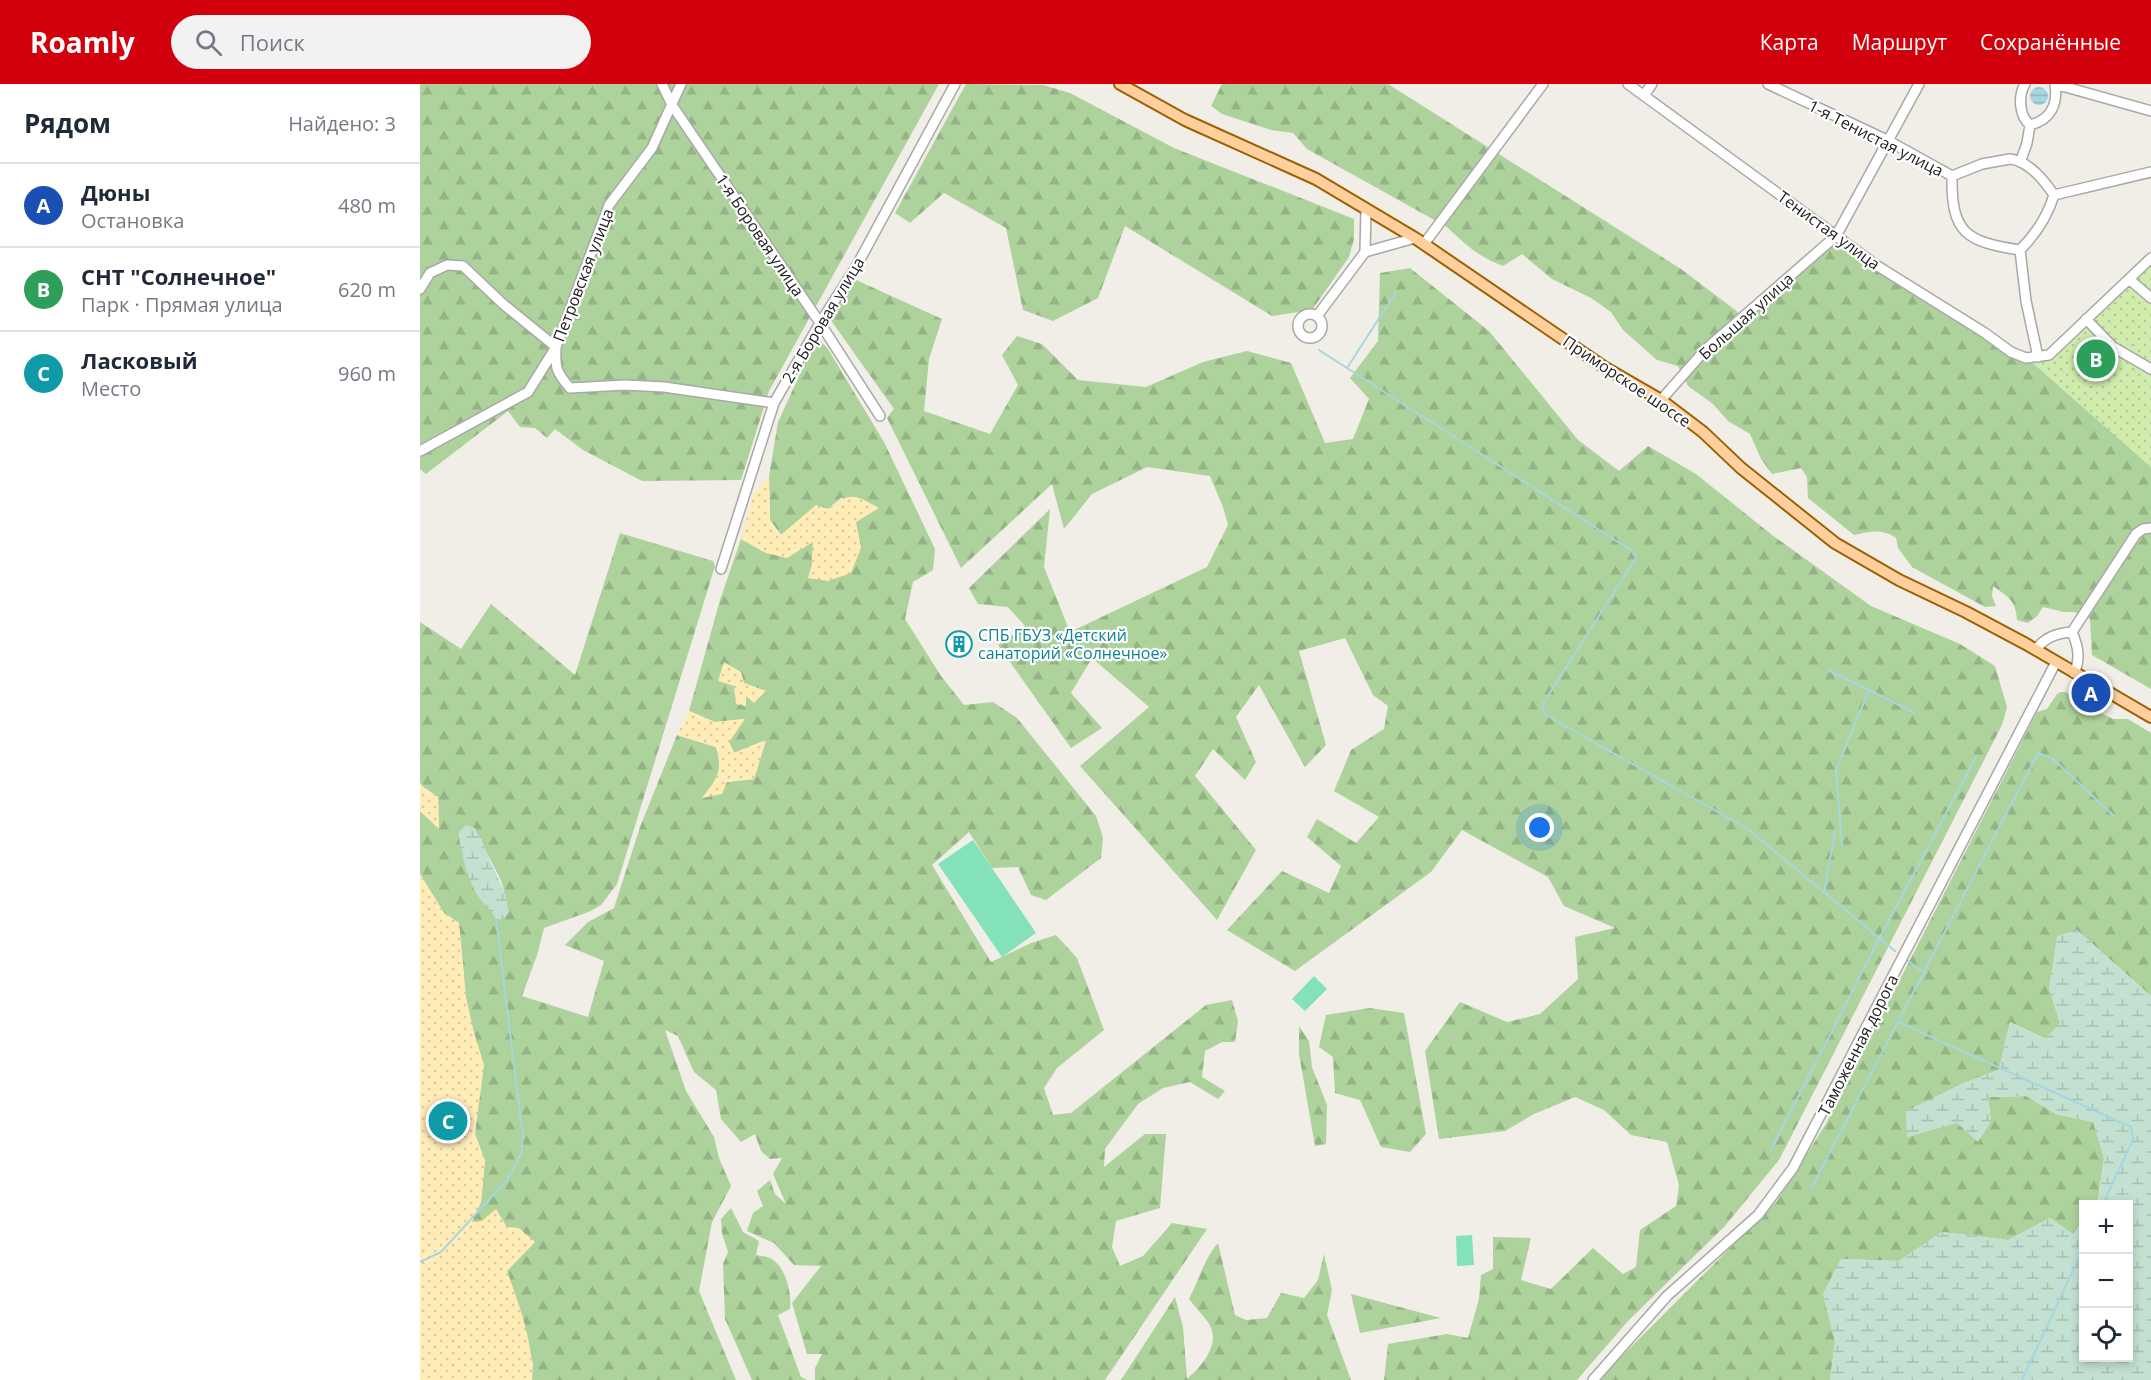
<!DOCTYPE html>
<html lang="ru">
<head>
<meta charset="utf-8">
<style>
	:root { --surface:#fff; --page:#f2f2f3; --text:#1f2937; --muted:#747a83; --line:#e0e1e3; --accent:#d1000c }
	body { margin:0; font-family:"Open Sans",sans-serif; background:var(--page); color:var(--text) }
	.controls { position:absolute; right:18px; bottom:18px; display:grid; overflow:hidden; border-radius:0px; box-shadow:0 3px 9px #0003 }
	.controls button { width:54px; height:54px; display:grid; place-items:center; padding:0; border:0; border-bottom:2px solid var(--line); background:var(--surface); color:var(--text); font:30px sans-serif }
	.you { position:absolute; left:1120px; top:744px; width:21px; height:21px; margin:-15px; border:4px solid #fff; border-radius:50%; background:#1a73e8; box-shadow:0 0 0 9px #1a73e833 }
	.badge { display:grid; place-items:center; width:39px; height:39px; border-radius:50%; background:var(--accent); color:#fff; font-size:20px; font-weight:700 }
	.pin { position:absolute; translate:-50% -50%; border:3px solid #fff; box-shadow:0 2px 6px #0006 }
	.list { margin:0; padding:0; list-style:none }
	h2 { display:flex; justify-content:space-between; align-items:center; height:78px; margin:0; padding:0 24px; font-size:26px }
	h2 small { font-size:20px; font-weight:400; color:var(--muted) }
	.list li { display:grid; grid-template-columns:39px 1fr auto; gap:18px; align-items:center; box-sizing:border-box; height:84px; padding:0 24px; border-top:2px solid var(--line) }
	.list b { display:block; font-size:22px; white-space:nowrap }
	.list p { margin:0; font-size:20px; white-space:nowrap; color:var(--muted) }
	.list em { font-size:20px; font-style:normal; color:var(--muted) }
	.icon { flex:none; width:33px; height:33px; fill:none; stroke:currentColor; stroke-width:2; stroke-linecap:round; stroke-linejoin:round }
	.map { position:relative; flex:none; width:1731px; height:1296px; overflow:hidden }
	header { display:flex; align-items:center; gap:36px; box-sizing:border-box; height:84px; padding:0 30px; background:var(--accent); color:#fff }
	header strong { font-size:28px }
	nav { display:flex; gap:33px; margin-inline-start:auto; font-size:21px }
	.search { width:420px; height:54px; background:var(--page); display:flex; align-items:center; gap:15px; box-sizing:border-box; padding:0 21px; border-radius:33px; color:var(--muted); font-size:22px }
	main { display:flex }
	aside { flex:1; background:var(--surface) }
	.map>svg:first-child { display:block }
</style>
</head>
<body>
<header>
<strong>Roamly</strong>
<div class="search"><svg class="icon" aria-label="search" viewBox="0 0 24 24"><circle cx="10" cy="10" r="6"/><path d="M15 15l6 6"/></svg>Поиск</div>
<nav><a>Карта</a><a>Маршрут</a><a>Сохранённые</a></nav>
</header>
<main>
<aside>
<h2>Рядом<small>Найдено: 3</small></h2>
<ul class="list">
<li><span class="badge" style="background:#1a4fb4">A</span><div><b>Дюны</b><p>Остановка</p></div><em>480 m</em></li>
<li><span class="badge" style="background:#2e9e5b">B</span><div><b>СНТ &quot;Солнечное&quot;</b><p>Парк · Прямая улица</p></div><em>620 m</em></li>
<li><span class="badge" style="background:#0f9aa8">C</span><div><b>Ласковый</b><p>Место</p></div><em>960 m</em></li>
</ul>
</aside>
<div class="map">
<svg width="1731" height="1296" viewBox="0 0 1731 1296">
	<defs>
		<pattern id="forest-firs" width="22" height="20" patternUnits="userSpaceOnUse" patternTransform="scale(1.5)"><rect width="22" height="20" fill="#aed29b"/><path d="M5 1l3.5 6h-7zM16 11l3.5 6h-7z" fill="#95b485"/></pattern>
		<pattern id="wetland-marsh" width="20" height="14" patternUnits="userSpaceOnUse" patternTransform="scale(1.5)"><rect width="20" height="14" fill="#c3e0d1"/><path d="M1 5h8M5 5V1M11 12h8M15 12V8" fill="none" stroke="#a7c0b3"/></pattern>
		<pattern id="sand-dots" width="8" height="8" patternUnits="userSpaceOnUse" patternTransform="scale(1.5)"><rect width="8" height="8" fill="#ffecb7"/><path d="M2 2h.1M6 6h.1" fill="none" stroke="#daca9d" stroke-width="1.8" stroke-linecap="round"/></pattern>
		<pattern id="garden-dots" width="8" height="8" patternUnits="userSpaceOnUse" patternTransform="scale(1.5)"><rect width="8" height="8" fill="#cfecac"/><path d="M2 2h.1M6 6h.1" fill="none" stroke="#b1ca94" stroke-width="1.8" stroke-linecap="round"/></pattern>
		<pattern id="water-rules" width="6" height="5" patternUnits="userSpaceOnUse" patternTransform="scale(1.5)"><rect width="6" height="5" fill="#a6d6e0"/><path d="M0 2.5h6" fill="none" stroke="#8fb7c0"/></pattern>
	</defs>
	<rect width="100%" height="100%" fill="#f1ede7"/>
	<!-- forest -->
	<path fill="url(#forest-firs)" fill-rule="evenodd" d="M0,0H519L349,307L321,396L222,397L163,366L135,345L127,354L115,344L100,343L88,327L6,390L0,385Z
		M546,0L623,1L650,9L754,64L934,135V155L929,173L892,226L852,232L705,142L678,214L633,237L603,226L586,144L524,109L490,139L475,129Z
		M802,0H968L1261,185L1323,232L1411,156H1421L1591,268L1613,279L1731,383V605L1672,571L1670,535L1654,528H1644L1623,523L1617,532L1608,539L1597,536C1596,516 1588,513 1573,502L1572,512L1576,522L1565,523L1492,483L1478,464L1476,454C1461,444 1451,448 1434,451L1388,414L1387,393L1381,384L1352,390L1341,375L1330,350L1308,337L1293,320L1268,302L1258,282L1237,276L1203,246L1191,228L1171,214L1132,195L1102,170L1083,182C1059,173 1046,161 1027,143L887,65L873,49L851,46L802,30L791,22Z
		M990,184L1069,247L1158,356L1199,387L1228,362L1276,390L1352,451L1451,522L1540,560L1575,582L1587,623L1582,641L1359,1076L1304,1143L1208,1237L1157,1296H964L968,1260L1027,1250L1048,1254L1059,1215L1061,1191L1073,1185V1153L1111,1154L1101,1196L1131,1205L1173,1164L1203,1190L1216,1183L1220,1146L1256,1122L1259,1101L1247,1058L1211,1051L1184,1026L1155,1013L1114,1030L1085,1047L1019,1055L1005,967L1040,918L1087,938L1120,930L1158,895L1155,853L1195,844L1144,822L1128,793L1042,746L1011,788L875,887L807,846L862,787L909,809L921,782L887,753L897,735L936,759L959,733L914,707L931,666L964,645L968,622L953,611L925,554L879,567L906,661L885,683L839,601L816,633L836,678L825,696L793,665L775,692L836,766L797,836L660,682L729,623L672,574L651,609L682,644L651,664L578,561L605,542L588,523L558,520L549,504L630,425L624,483L650,548L787,483L808,441L803,423L790,392L727,383L672,410L644,445L632,400L541,484L467,334L474,325L410,235L434,195L522,235L509,275L504,327L570,350L598,301L582,271L597,252L622,260L658,296L726,303L783,278L827,267L871,279L905,359L933,355L949,315L930,294L958,257L960,189Z
		M397,253L408,265L464,358L515,465L513,486L493,498L485,535L521,592L544,621L573,618L597,634L676,732L683,754L681,774L626,816L611,811L598,783L572,784L549,748L512,781L571,878L611,859L636,851L657,874L684,946L637,984L624,1004L633,1031L651,1029L786,921L812,916L818,937L815,958H802L785,967L782,993L805,1007L798,1015L770,998L743,1004L718,1020L685,1065L684,1083L725,1050H746L740,1124L696,1137L692,1163L700,1182L723,1172L752,1139L787,1145L685,1296H395V1284L402,1270H387L372,1219L401,1182L374,1181L354,1159L327,1147L333,1129L343,1122L337,1107L350,1096L355,1110L366,1120L353,1090L362,1074L350,1075L341,1067L335,1050L321,1058L301,1035L296,1006L274,988L258,952L245,946L266,1007L294,1053L299,1074L311,1102L292,1138L279,1207L316,1296H112L113,1280L102,1232L87,1187V1143L62,1138L51,1139L61,1118L65,1077L55,1050L57,1023L53,945L46,914L39,839L24,829L0,790V727L19,744L18,713L3,703L0,699V538L41,565L71,520L155,591L200,449L293,477L295,482L197,800L181,821L171,827L124,844L117,871L102,912L168,933L184,877L145,861L168,838L194,824L220,743L257,651L296,663C303,687 298,694 283,713L307,698L334,695L346,656L314,669L309,658L324,635L295,638L269,627L300,516L321,455L346,469L393,458L392,481L388,494L441,464L435,438L422,413L408,425L396,422L361,451L350,436L349,392L358,338ZM324,599L345,607L326,612L325,622L317,620L314,602ZM39,749L61,755C65,770 83,794 84,807C84,816 79,827 77,835L40,759Z
		M1641,608H1646L1681,629L1693,635H1708L1731,649V912L1657,846L1629,904L1640,939L1626,955L1590,938L1579,986L1541,1000L1487,1053L1537,1038H1571L1568,1013L1606,1012L1636,1030L1674,1038L1684,1074L1678,1115L1674,1120H1664L1663,1135L1653,1151L1630,1134L1588,1156L1522,1148L1479,1177L1421,1175L1403,1210L1415,1257L1410,1296H1181L1195,1279L1357,1117L1407,1038L1617,628L1627,625L1637,610Z
		M950,924L984,929L1006,1050L990,1068L961,1063L940,1016L915,1009L913,973L899,963L906,931Z
		M879,942L889,957L892,983L907,1021L906,1060L895,1062L879,970Z
		M311,1124L323,1148L339,1157L336,1171C340,1172 346,1172 350,1174C366,1182 372,1210 370,1225L358,1231L381,1293L387,1296H332L305,1235L303,1180L308,1168L302,1149L301,1135Z
		M798,1159L815,1231L826,1236L847,1234L861,1209L884,1214L898,1196L904,1170L912,1206L907,1231L931,1296H701L755,1213L763,1243L767,1295C783,1281 802,1259 788,1238C782,1230 775,1223 769,1215C779,1196 784,1175 798,1159Z
		M931,1210L1021,1234L940,1249Z"/>
	<!-- wetland -->
	<path fill="url(#wetland-marsh)" d="M46,741L55,744L84,807L89,828L83,835H76C71,825 62,819 56,809C45,788 42,771 39,748Z
		M1657,846L1731,912V1296H1410L1415,1257L1403,1210L1421,1175L1479,1177L1522,1148L1588,1156L1630,1134L1653,1150L1663,1135L1664,1274H1708V1120H1674L1678,1115L1684,1074L1673,1038L1636,1030L1606,1012L1568,1013L1571,1038L1558,1058L1537,1039L1487,1053L1486,1027L1541,1000L1579,986L1590,938L1625,955L1640,939L1629,904L1637,852Z"/>
	<!-- sand -->
	<path fill="url(#sand-dots)" d="M349,392L350,436L361,451L396,421L408,425C430,407 435,411 459,424L436,438L441,464L431,489L408,497L388,494L392,481L393,458L367,474L346,469L321,455L334,409Z
		M304,578L321,588L324,599L346,607L334,619L326,612V622L316,620L314,602L298,597Z
		M269,627L295,638L325,635L309,658L314,669L346,656L334,695L307,698L302,710L282,714C297,695 304,687 296,663L257,651Z
		M0,699L3,703L18,713L19,745L0,727Z
		M0,790L24,829L39,839L46,914L53,945L64,981L55,1050L65,1077L61,1118L52,1138L62,1137L76,1125L87,1143L99,1144L115,1158L87,1187C99,1221 114,1260 112,1296H0Z"/>
	<!-- garden -->
	<path fill="url(#garden-dots)" d="M1731,174V383L1613,279L1629,271Z"/>
	<!-- pitch -->
	<path fill="#83e2b8" d="M553,756L616,849L582,873L518,780Z
		M894,892L907,905L885,927L872,915Z
		M1052,1151L1054,1181L1037,1182L1036,1152Z"/>
	<!-- water -->
	<path fill="url(#water-rules)" d="M1610 12a9 9 0 1 1 18 0a9 9 0 1 1-18 0Z"/>
	<g fill="none" stroke-linecap="round" stroke-linejoin="round">
		<!-- stream -->
		<path stroke="#a6d6e0" stroke-width="2" d="M899,266L1212,467L1216,474L1122,621L1124,630L1328,745L1475,867
			M927,284L976,208
			M1408,586L1449,606L1416,686L1422,761
			M1449,606L1493,628
			M1404,809L1415,747
			M1487,876L1504,889
			M1478,938L1711,1043L1713,1055L1683,1120
			M1351,1066L1459,855L1556,673
			M1391,1105L1618,669L1633,675L1694,732
			M0,1178L21,1168L87,1096L101,1070L103,1053L76,835
			M1602,1296L1664,1163"/>
		<!-- minor casing -->
		<g stroke="#a8a8a8" stroke-width="12">
			<path id="minor" d="M242,0L252,21L400,239L460,332
				M1208,0L1456,181L1565,249L1591,268L1606,274L1629,271L1731,174
				M1348,0L1467,56L1532,92
				M1635,0L1731,27
				M1224,11L1232,0
				M1610,41C1631,36 1638,20 1635,0
				M1590,75C1609,77 1624,96 1634,111C1627,134 1616,150 1600,166C1546,158 1531,149 1532,92L1562,80Z
				M1601,76L1607,59L1610,41C1599,32 1598,12 1605,0
				M1634,111L1731,88
				M1004,160L1123,0
				M1600,166L1606,217L1618,273
				M945,168L995,154
				M1709,195L1731,214
				M0,205L10,189L27,181L43,182L83,220L136,263C135,284 136,288 150,304L205,301L244,303L354,319
				M878 242a12 12 0 1 1 24 0a12 12 0 1 1-24 0Z
				M897,232L945,168L946,125
				M1666,235L1693,263L1731,285
				M1241,316L1286,265L1416,152L1499,0
				M0,367L108,308L136,263L189,121L232,64L261,0
				M301,485L354,319L400,239L436,183L535,0
				M1652,548L1716,450L1723,445L1731,444
				M1652,548C1658,562 1661,575 1654,589
				M1616,566C1624,553 1637,549 1652,548
				M1173,1296L1247,1212L1338,1131L1373,1084L1636,578"/>
		</g>
		<!-- major casing -->
		<g stroke="#9d6000" stroke-width="14">
			<path id="major" d="M700,0L765,36L896,95L995,154L1184,283L1241,316L1283,348L1321,384L1415,459L1479,496L1546,528L1606,560L1731,633"/>
		</g>
		<!-- minor -->
		<use href="#minor" stroke="#fff" stroke-width="9"/>
		<!-- major -->
		<use href="#major" stroke="#ffd09e" stroke-width="10"/>
	</g>
	<!-- icons -->
	<defs>
		<g id="building-ring" transform="scale(1.35)"><circle r="9.5" fill="#fff" stroke="#0f9aa8" stroke-width="1.5"/><path d="M-4-6H4V6H1V3H-1V6H-4ZM-2.5-4.3h1.7v1.8h-1.7ZM.8-4.3h1.7v1.8H.8ZM-2.5-1h1.7V.8h-1.7ZM.8-1h1.7V.8H.8Z" fill="#0f9aa8"/></g>
	</defs>
	<g fill-rule="evenodd">
		<use href="#building-ring" x="539" y="560"/>
	</g>
	<g text-anchor="middle" stroke-width="4.5" stroke-linejoin="round" paint-order="stroke">
		<!-- street labels -->
		<g font-size="16" fill="#212121" stroke="#fff">
			<text transform="translate(1456 54) rotate(27)" y="6">1-я Тенистая улица</text>
			<text transform="translate(1409 146) rotate(36)" y="6">Тенистая улица</text>
			<text transform="translate(340 151) rotate(56)" y="6">1-я Боровая улица</text>
			<text transform="translate(163 191) rotate(-69)" y="6">Петровская улица</text>
			<text transform="translate(1326 232) rotate(-42)" y="6">Большая улица</text>
			<text transform="translate(403 236) rotate(-59)" y="6">2-я Боровая улица</text>
			<text transform="translate(1207 297) rotate(34)" y="6">Приморское шоссе</text>
			<text transform="translate(1438 961) rotate(-63)" y="6">Таможенная дорога</text>
		</g>
		<!-- culture labels -->
		<g font-size="16" fill="#0d838f" stroke="#fff" text-anchor="start">
			<text x="558" y="557">СПБ ГБУЗ «Детский<tspan x="558" dy="18">санаторий «Солнечное»</tspan></text>
		</g>
	</g>
</svg>
<div class="controls">
<button>+</button>
<button>−</button>
<button><svg class="icon" aria-label="locate" viewBox="0 0 24 24"><circle cx="12" cy="12" r="6"/><path d="M12 2v4M12 18v4M2 12h4M18 12h4"/></svg></button>
</div>
<div class="you"></div>
<div class="pin badge" style="left:1671px;top:609px;background:#1a4fb4">A</div>
<div class="pin badge" style="left:1676px;top:275px;background:#2e9e5b">B</div>
<div class="pin badge" style="left:28px;top:1037px;background:#0f9aa8">C</div>
</div>
</main>
</body>
</html>
